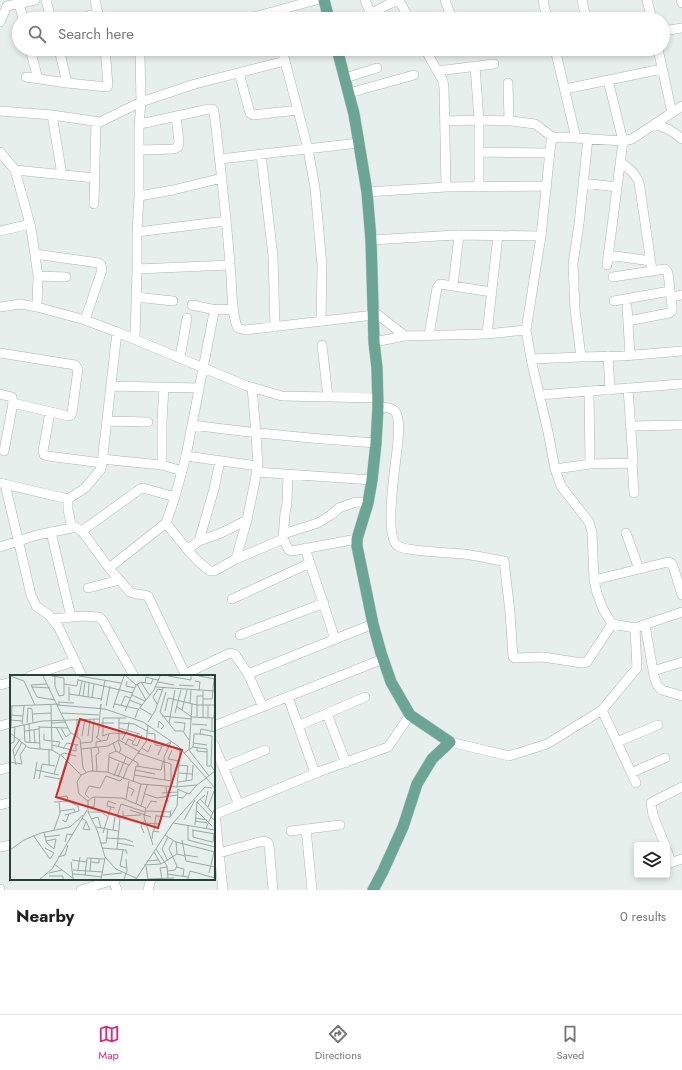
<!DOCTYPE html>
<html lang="en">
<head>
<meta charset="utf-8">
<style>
	:root { --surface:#fff; --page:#f6f6f6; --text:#222; --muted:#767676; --line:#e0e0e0; --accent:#db2777 }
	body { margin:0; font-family:Jost,sans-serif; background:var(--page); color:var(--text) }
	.controls { position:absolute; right:12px; bottom:12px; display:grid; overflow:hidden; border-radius:4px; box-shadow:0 2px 6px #0003 }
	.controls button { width:36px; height:36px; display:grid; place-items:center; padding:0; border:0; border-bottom:1px solid var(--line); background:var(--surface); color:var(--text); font:20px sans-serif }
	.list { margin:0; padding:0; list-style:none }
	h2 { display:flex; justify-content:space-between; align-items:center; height:52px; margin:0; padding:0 16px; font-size:17px }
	h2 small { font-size:13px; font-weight:400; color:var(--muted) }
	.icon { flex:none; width:22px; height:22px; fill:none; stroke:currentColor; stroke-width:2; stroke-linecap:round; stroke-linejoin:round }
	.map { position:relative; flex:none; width:682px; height:890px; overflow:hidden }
	.search { position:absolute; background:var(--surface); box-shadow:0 2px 6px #0003; left:12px; right:12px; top:12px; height:44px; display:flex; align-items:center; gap:10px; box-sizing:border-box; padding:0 14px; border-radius:22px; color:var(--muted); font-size:15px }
	.sheet { height:124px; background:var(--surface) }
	nav { display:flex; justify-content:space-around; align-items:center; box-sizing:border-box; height:56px; border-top:1px solid var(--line); background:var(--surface); font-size:11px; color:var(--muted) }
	nav a { display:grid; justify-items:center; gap:2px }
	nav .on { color:var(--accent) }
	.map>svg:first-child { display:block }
</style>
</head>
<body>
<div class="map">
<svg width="682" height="890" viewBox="0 0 682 890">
	<rect width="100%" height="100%" fill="#e6efeb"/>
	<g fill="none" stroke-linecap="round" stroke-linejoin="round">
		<!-- minor casing -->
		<g stroke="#a8b8b2" stroke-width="10">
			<path id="minor" d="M46,0L51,19
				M95,0L99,18
				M365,0L373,19
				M399,0L409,19
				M445,0L452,19
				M543,0L547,19
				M582,0L586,19
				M647,0L652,19
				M681,0L682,3
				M19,3L23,19
				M78,19L98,13
				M246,19L272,12
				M274,19L272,12L316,0
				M360,19L397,0
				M0,22L7,6L35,0
				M663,31L682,28
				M30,49L38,79
				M59,49L67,83
				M425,49L443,81L444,88L446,187
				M555,49L576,138
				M658,49L672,113
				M285,61L308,149L315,188L322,266L321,322
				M475,66L479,120L512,121L535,124L554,138
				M437,71L494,64
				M239,73L250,113L253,115L298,110
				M26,77L67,83L107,87L108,85L105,49
				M345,78L377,68
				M508,83L509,121
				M565,89L662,69
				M349,93L414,75
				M0,111L52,115L100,122L141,102L195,84L285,61L282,49
				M52,115L62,175
				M445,121L479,120V187
				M140,124L209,109H212L214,111C220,162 226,213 230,264C232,279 231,317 238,328L245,330L374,315
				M655,124L670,130L682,139
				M588,138L579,224L573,264L575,310L581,357L623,356L682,351
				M140,150L174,149L178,147L179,142L176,116
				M0,152L15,170L95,178
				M479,152L550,153
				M261,154L273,256L275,327
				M220,159L359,143
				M620,162C629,168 635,173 639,182L652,270
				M583,183L617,187
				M367,192L446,187L547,186
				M139,196L173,190L222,178
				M94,204L96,121
				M30,224L31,228L38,276L37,307
				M0,231L30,224L15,170
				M137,232L226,221
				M371,240L456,235L541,236
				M35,254L99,263L101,265L102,270L85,320
				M608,255L651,261
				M607,265L623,141L608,80
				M137,269L230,265
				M38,276L66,277
				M613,277L665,269L668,273L672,307V311L669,313L628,321
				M453,286L459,235
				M136,297L173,301
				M671,297L682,295
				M614,301L670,291
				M192,305L216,310
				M0,307L20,304L37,307L85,320L117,332L247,386L282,396L378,398
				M627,307L630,355
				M373,311L405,336
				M487,334L498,235
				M429,335L437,288L440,284L492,292
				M135,339L137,269V232L139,196V127L141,102L140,53V49
				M374,342L405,336L487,334L526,330
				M322,345L328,397
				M0,353L75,365L78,369L72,413L71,415L68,416L13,403L12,397L0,394
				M608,356L610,390
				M180,358L187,318
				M531,359L581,357
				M111,386L199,388
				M589,392L590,464L632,463L633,461L628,388
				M539,395L681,384
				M378,407C383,407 391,407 395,411C401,419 398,441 397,450C395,467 384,538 398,546C403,549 410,549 415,550C432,552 448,553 464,554C477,556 491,559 504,561L510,612L513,657L515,658L543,657L582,663L587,662L612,624
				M50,412L43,451L44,455L48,456L102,463
				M107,421L148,422
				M192,425C253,433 314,439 376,443
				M630,426L682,425
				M4,451L13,403
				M186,456L258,466
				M103,459L121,461L162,465L182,471
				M632,463L634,493
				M162,465V421L164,387
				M555,469L590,464
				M256,472L372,480
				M0,483L68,499
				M5,484L31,595L36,606L49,615L59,628L82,676
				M166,523C179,539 193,559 210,571H214L236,559L247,520L258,466L256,434L252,387
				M72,528L75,527L82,531L109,568L130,592C136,595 142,594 148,596L186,676
				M82,531L140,489L143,488L175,497
				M51,532L71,617
				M626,533L639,569
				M283,534L318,523L331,515L339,508L356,502L368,503
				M283,538L285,513L287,504L288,474
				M199,541L221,533L247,520
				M0,547L37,535L72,528L68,510V499L85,488L101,469L102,463L117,332
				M305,548L335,639
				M188,549L199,541L214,489L220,461
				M236,559L283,539L289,550L292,551L357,539
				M109,568L166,523L175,497L186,456L214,312L218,309L233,310
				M594,580L668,562L671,563L673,566L682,595
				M88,588L120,580
				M232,599L310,563
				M52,619L83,616L99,617L103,621L134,676
				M645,625L654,676L657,685L662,690L682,696
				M635,628L612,624L603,609L597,593L594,580L592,532L589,522L561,486L555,469L548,432L531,359L526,330L541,236L551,142L554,138L559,137L623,141L632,139L682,106
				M240,635L324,603
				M653,671L682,662
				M185,674L230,653L234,654L236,656L248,674L373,624
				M248,674L263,707
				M30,676L75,661
				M0,685L11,682
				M288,697L315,773
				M602,710L636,783
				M327,714L346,763
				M0,726L11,723
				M214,726L383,659
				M298,726L365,697
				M450,742L509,756L547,744L602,710L637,668L635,628L682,612
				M617,742L658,725
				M214,745L239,805
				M224,767L265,750
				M0,770L11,767
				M631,773L665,758
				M0,805L11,802
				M215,814L223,890
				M214,815L321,771L388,747L410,715
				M306,829L312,890
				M291,831L340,825
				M665,845L653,815L651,803L654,801L682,787
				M0,847L11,845
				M667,851L671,862
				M219,853L263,841L267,842L269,845L273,890
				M667,864L682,859
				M113,880L117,890
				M0,889V890
				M81,890L116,879
				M148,890L151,879"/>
		</g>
		<!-- major casing -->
		<g stroke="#c2cac8" stroke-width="12">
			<path id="major" d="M324,0L329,19
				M337,49L354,114L367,192L371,240L374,342L377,368L378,407L376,443L372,480L368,503L357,539V546L373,624L381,653L391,682L410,715L450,742L432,759L417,784L403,827L383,871L373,890"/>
		</g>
		<!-- minor -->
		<use href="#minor" stroke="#fff" stroke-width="9"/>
		<!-- major -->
		<use href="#major" stroke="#6aa596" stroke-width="11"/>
	</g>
	<!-- overview -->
	<g transform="translate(10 675)">
		<rect width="205" height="205" fill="#e6efeb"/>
		<path fill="none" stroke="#98aaa4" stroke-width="1" d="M0,1L14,6L25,30M33,1L60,57L70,64L73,93L76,97M42,1L54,3V20L49,21L45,11V2M69,1L111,8M158,1L181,5V1M189,1L205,4M68,5L123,18M117,6L116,11L125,13M185,6L190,7L189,16M131,7L140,21M148,7L164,10M135,8L136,2L143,4M36,9L21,10L27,22L45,25M54,9L67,11L68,4M127,9L136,25M126,10L131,7L141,9L143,4L148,5M169,10L184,11M22,12L40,13M146,12L205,16M59,19L92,24M122,20L135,26M69,21L72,6M73,21L75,7M78,22L79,8M82,22L84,9M193,24H202L204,4M119,25L132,30M59,26V12M91,26L95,5M48,27L64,28M180,28L181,15M105,29L128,34M147,29L143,22L148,14L152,15M41,30L42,75L52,81L71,100L80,96L97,97L131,109L166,112L187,110L205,96M47,30L95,34L133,47L168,71L205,113M111,30L115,21L120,23M0,31L50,29M96,31L100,11M166,31L182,42L202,43M103,33L114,1M130,33L142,40M90,34L91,29L88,61L86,62L91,66M172,35L177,15M115,36L126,10L116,1M155,36L158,23L187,30H204M150,37L165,56H173L179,65M150,37L156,17M52,38L89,40M165,38L171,15M23,39L41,38M1,40L13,41M152,41L182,44M187,42V21H193M193,42V16M109,43V65L130,77M125,43L128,35L144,15L150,1M198,43V30M204,43L205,30M67,44V62M0,45L12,46M138,47L145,36L153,13M164,47L175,48L174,56M17,48L18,33L22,34L23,48M19,48L20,68M42,48L56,47M91,48H104M109,48L124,49L137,56M159,48L165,15M12,49L14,31M14,49L15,67L30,68M182,49L197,50M29,51L30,74M29,52L58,53M46,52L53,65M0,53L32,46L89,44M1,53L2,31M51,53L56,62L61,58M109,53L130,59M148,53L149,46L154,51L151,54M24,55L25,68M15,56L29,54M202,56V43H205M0,58L19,73L42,75M128,58L122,69L127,71L132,60M137,58L145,59V70L152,71M34,59V65L50,67L48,72M190,59L202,61L201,91L205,96M93,60V43H116M72,61L75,44M78,61L80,44M92,61L102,58L116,59M112,65L118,54L119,47M108,66L111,74L109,78M71,68L82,67L84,44M103,68L106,76L128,88V91M183,68L197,70M0,69L4,67L5,51M42,70L66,76V70M115,70L118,64L123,66M183,72L197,74V91H201M81,73L83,96M86,73V67L97,65L99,59M132,73L138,77L141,70M187,73V76L197,77M53,74L57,68L68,70M71,74L98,71L109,65M162,75L158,84L170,86M179,75L182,29M179,75L199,101M106,76L99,79V82L119,90M128,78L161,89V106M174,78L183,72L184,59H190L191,54L205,57M51,80L54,78L66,81M148,80L152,71L161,67M5,81L12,67M0,87L12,89L10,80L16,71M6,90L3,75L10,64M39,90V74M169,90L178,91L176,106M26,95L49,100M125,95L145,99M87,96L86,80L89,78L88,72M98,97L99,82M169,98L183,99M44,99L50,80M71,100L67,107L69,119L78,126V137L87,155L95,182L106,194L126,203M124,100L155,105M34,101L50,104M104,101L109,88M108,102L116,82M24,104L27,87M29,104L32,89L45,91M113,104L117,93L136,67L138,50M123,107L126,91L151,95L153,87M168,107L182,105L183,90M49,109L56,86M118,112L124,115L121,121M156,112L158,127M161,112V106L155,105L154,82L161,67M167,112L170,75M167,114L179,119L187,110M152,118L168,117M135,119L147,123L167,120M50,122L57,121L58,126M167,122L173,123L177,118M79,123L75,119L79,111L90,113L96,101L110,106L112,104M116,124L119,106M190,124L203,138M78,126L83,122L112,123L136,133L134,142L143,170M44,127L58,126L68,131L69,136L55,140M187,127L205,146M126,129L131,109M195,129L198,116M131,131L137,110M78,132H84L85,123M198,132L204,116M105,133L97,131L98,126L106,129M137,133L141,126L147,127M120,135L141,142M186,135L202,151M50,136L64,134L65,137M113,136V141L131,140M136,136L161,137M78,137H91L97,141M146,141L160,142L161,135M161,141L167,131L168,114M72,143L76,146L80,155L73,154L76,147M185,143L197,145M81,144L88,142L91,153M52,145L56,147L59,139M174,145L185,125M185,146L197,148M135,148L149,149M163,148L195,112L202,113M178,150V165L205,172M185,150L187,127L195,120M86,152L108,156M196,153L205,133M44,155L50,138L49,126M103,155L105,142M182,155L205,159M183,155V162L198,166L203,167L204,159M144,156L146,140M34,157L36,166L37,168L44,174L46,164L36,166M93,158L101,132M134,158L131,151L135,145M23,160L40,184L44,178L35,173M155,160L166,167L205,177M35,162L50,160M158,162L152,174L158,186M96,163L115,164L123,167M142,164L143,156L149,157M172,165L176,186L205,192M55,167L57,159L63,160M166,167L167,179M90,168H96L98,154M108,168L124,171M92,173L116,175L117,179M107,174L110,143L107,142L111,129L135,137M146,174L157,191L158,204M0,175L14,165L31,158L60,152L73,140M113,175L110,191L116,193M144,177L151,189M175,180L188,182M48,182L55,180L58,170M62,185L77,187M137,186L149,185M61,187L63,203M81,187L89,188V184M44,189L64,204M134,190L151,189L167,179L175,181M136,191L138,204L164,203M166,192L174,194L173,201M63,195L93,197M68,195L70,182M80,196L81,183M158,196L165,195L167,191L159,174L163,166M39,198L52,195M199,198L204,177M63,199L75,200M157,199L178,202M93,200L112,198M39,201H53V204M92,202L75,200L77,183L95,184M30,204L42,194L77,135M91,204L95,183M114,204L117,196L116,184M126,204L163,148L205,155M152,204L150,193L157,192M178,204L180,196L205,203"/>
		<path fill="#d62828" fill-opacity="0.15" stroke="#d62828" stroke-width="2" d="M70,44L172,75L148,153L46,122Z"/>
		<rect width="205" height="205" fill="none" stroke="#24423a" stroke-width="2"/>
	</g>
</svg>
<div class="controls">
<button><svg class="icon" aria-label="layers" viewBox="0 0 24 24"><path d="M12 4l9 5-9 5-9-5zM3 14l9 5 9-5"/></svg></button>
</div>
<div class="search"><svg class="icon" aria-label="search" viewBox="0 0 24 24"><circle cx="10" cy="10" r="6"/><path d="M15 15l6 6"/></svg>Search here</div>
</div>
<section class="sheet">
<h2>Nearby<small>0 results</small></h2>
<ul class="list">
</ul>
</section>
<nav>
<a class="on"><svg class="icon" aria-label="map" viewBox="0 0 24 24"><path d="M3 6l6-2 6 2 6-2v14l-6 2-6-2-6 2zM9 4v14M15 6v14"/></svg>Map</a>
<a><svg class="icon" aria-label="directions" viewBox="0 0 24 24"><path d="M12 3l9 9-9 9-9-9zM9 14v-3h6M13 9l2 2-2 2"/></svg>Directions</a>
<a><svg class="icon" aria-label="saved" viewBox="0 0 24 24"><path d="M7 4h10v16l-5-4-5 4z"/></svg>Saved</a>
</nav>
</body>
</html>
